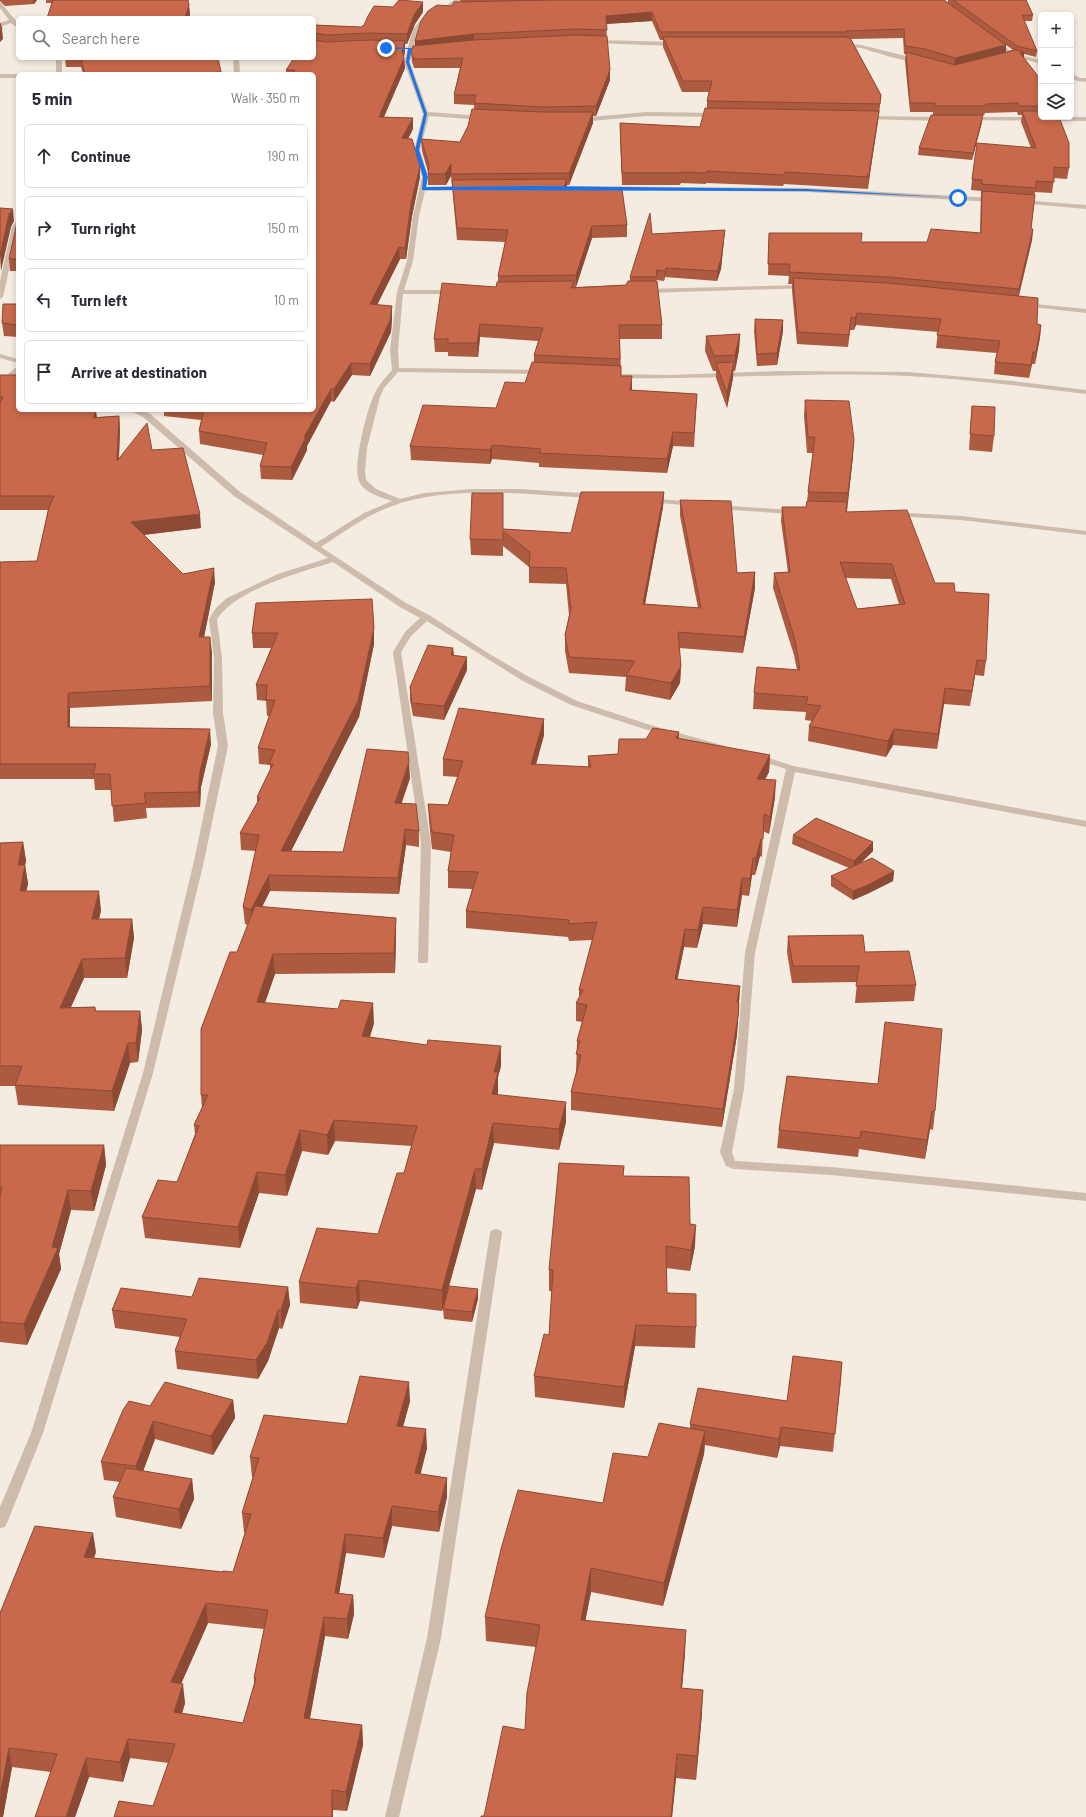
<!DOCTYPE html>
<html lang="en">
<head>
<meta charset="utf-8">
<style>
	:root { --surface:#fff; --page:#f7f7f7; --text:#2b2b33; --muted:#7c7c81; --line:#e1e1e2 }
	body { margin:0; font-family:Barlow,sans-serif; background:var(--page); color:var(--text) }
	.controls { position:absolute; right:12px; top:12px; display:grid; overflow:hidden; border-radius:6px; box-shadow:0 2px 6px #0003 }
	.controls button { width:36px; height:36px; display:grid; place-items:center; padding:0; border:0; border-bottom:1px solid var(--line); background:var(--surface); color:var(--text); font:20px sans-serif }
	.stop { position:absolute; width:12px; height:12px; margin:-9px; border:3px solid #1a73e8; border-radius:50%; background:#fff }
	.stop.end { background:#1a73e8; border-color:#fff; box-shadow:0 1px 4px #0008 }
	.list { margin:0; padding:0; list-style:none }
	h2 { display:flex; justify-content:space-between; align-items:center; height:52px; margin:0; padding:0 16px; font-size:17px }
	h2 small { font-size:13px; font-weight:400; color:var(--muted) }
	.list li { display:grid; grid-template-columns:26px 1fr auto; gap:12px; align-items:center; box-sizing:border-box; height:64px; margin:0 8px 8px; padding:0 8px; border:1px solid var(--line); border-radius:6px }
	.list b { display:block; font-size:15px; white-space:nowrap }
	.list em { font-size:13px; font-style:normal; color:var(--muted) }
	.icon { flex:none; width:22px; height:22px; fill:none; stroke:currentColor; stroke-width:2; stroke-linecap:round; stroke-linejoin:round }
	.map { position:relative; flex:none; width:1086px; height:1817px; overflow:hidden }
	.search { position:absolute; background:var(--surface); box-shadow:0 2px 6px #0003; left:16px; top:16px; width:300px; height:44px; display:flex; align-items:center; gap:10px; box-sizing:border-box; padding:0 14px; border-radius:6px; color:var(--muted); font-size:15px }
	.panel { position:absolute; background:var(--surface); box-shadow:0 2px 6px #0003; left:16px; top:72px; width:300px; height:340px; border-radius:6px }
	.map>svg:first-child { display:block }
</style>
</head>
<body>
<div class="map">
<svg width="1086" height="1817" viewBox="0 0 1086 1817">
	<rect width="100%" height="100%" fill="#f4ebe1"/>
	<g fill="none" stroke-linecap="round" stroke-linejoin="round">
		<!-- minor -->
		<path fill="#cdbbac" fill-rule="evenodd" d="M454,0H460L450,8H446V6Z
			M0,2L18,23V28L11,23L0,27V23L9,20L0,8Z
			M430,9L433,11L419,29L410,62L428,112L483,116L486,118L483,120L429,116L420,150L428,177L426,187L465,186L468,188L465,190L425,191L419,216L413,261L404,290H454L457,292L454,294H403L398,350L399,368L542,370L546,372L542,374L398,372L384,388L380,397L367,448L365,472L366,480L376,489L400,499L424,493L472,489H521L594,494L598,496L594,498C530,495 454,484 392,506C367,515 344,532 321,547L406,603L429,615L488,653L529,677L577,701L647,724L725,746L727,748L725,750H719L641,728L571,705L523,681L427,621L411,636L401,652L431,844L428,961L427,963H419L418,961L421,844L393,652L405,632L420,618L400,607L333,562C299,573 237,589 217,619L222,659L223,713L228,746L204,861L153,1073L43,1433L7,1523L5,1527L0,1528V1507L31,1433L143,1073L194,861L218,746L213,713L214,659L209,619L216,608L227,598L278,574L328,558L234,496L143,417L129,410H140L149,413L240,492L316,543L364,513L392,501C380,497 364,493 359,481C352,466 368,403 377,389C381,382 387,376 392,370L390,350L397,292L407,261L413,216L422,177L414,150L423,114L404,62L413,29Z
			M595,40L677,42L680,44L677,46L593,43L592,42Z
			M995,41L1016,54L1041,60V64L1012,56L993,44L992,43Z
			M841,43L861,45L922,60C913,66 873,51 861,48C854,47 846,47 839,46L838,45Z
			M54,58H60L62,61V74H56V61Z
			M233,58H239L240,74H234Z
			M1071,73L1080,78H1086V82L1077,81L1071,78Z
			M0,74H18V78H0Z
			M647,112L717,113L720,115L717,117L647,116L579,122L576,120L579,118Z
			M865,116L943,117L946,119L943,121L863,119V117Z
			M969,117H1086V121L967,120V118Z
			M553,186L807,188L995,198L998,200L995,202L807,192L551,189V187Z
			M1021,200L1086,205V209L1019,203V201Z
			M18,220V229L3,297L0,299V281L12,227L16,221Z
			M806,285L808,286V288L646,293L643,291L646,289Z
			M1025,303L1086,309V313L1023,306V304Z
			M0,354L18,359V363L0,358Z
			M15,368H18V374L0,387V381Z
			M781,371L908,372L1012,381L1086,390V394C1027,387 968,379 908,376C812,371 715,380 618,378L614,376L618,374L670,375Z
			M647,498L694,502L698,504L694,506L650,502L646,500Z
			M715,505L793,510L797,512L793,514L718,509H715Z
			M892,512L961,516L1086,531V535L961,520L895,516L891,514Z
			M757,754L793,766L1086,821V827L795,772L755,953L744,1089L732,1152L735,1161L831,1167L1086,1193V1201L831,1175L734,1169L726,1166L720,1152L734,1089L745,953L786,769L754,759L752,757L754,755Z
			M496,1229L500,1230L502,1233L441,1638L399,1817H385L427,1638L490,1233L492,1230Z"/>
	</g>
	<!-- wall -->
	<path fill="#ac5a40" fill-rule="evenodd" d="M0,0H37L34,4L5,6L0,1Z
		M46,0H188L190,15L189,18H47L52,3H46Z
		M460,0H944L948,3V0H1026L1033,15L1032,21H1024L1037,51L1036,57L1024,54V58L1041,80V117L1069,168L1067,179L1054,178L1052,193L1035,192L1031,229H1033L1032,240L1019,296L1037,324L1041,325L1040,337L1035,364H1032L1029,378L994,374L995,362L997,353L936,348L938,332L856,325L854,330H850L848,347L797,344L792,291V284H788L789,276L768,275L769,233L862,242H927L980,233L981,191L971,190L972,179L1031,148L1021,122L1022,115H1018L1017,112L985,113L984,115H933V112H910L905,61L906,54H904L903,38L851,39L881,95L880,106L879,115H878L868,189L784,184L783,186L706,183V184L681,183L680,185H622L620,135V123L700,127L707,108V101L709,92H682L663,47V40H660L652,21L606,24L610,80L596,116H593V123L569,185H567V189L627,225V237L592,238L576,287L626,285L630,281V277L652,234L724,239L721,269L717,281L665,277L664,281L656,280L662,325V339H620L621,376L632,390L697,394L694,447L673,446L667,473L539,467V463L492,459L490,464L411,460L410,446L496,408L525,383L534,362V355L538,341L480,337L478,357L448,356V352H435L434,339L496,287L498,282V276L505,242L457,240L452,185L451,176L446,185H428V172L422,151L421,139L460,142L468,126L474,109V105L454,104V95L460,68H414L412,62L411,52L415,46V41L452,6L460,2ZM1006,45L1013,50L1006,52Z
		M423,12L415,24L407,44H405V51L404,56L405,68L384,117L413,118V129L408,139L420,177L412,216L406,259H400L377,305L392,318L391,332L370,376L352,375L334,402L331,401L307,446V450L292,480L261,479L260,466L263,455L200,444L199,431L201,420L164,416V410H314V74H286V70L314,58V25L361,27Z
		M65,58H218L221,74H83L81,67H66Z
		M982,122L972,160L918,155L919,148Z
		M18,218V271H10L9,259Z
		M18,304V337L4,336L2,323Z
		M755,319L783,320V331L777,365L757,366L754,331Z
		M740,334L739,350L735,371H733V378L727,408L716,378V371H713L705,351L706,336Z
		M0,375L18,410L96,411L97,417L119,416L120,430L119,459L152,450L201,528L144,535L183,574L215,582L204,637L212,652V701L70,708V727L211,744L201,787L200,807L146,808L147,818L114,822L111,790H95L94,779H0V562L37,561L48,510H0Z
		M805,400L853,456L847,512L935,583L955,592L986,661L984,676L975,675L970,706L944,704L937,749L893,745L886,757L808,741L809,726L812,721L805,720L806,712L753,709L754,693L797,670L794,655L773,588L774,573L788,572L781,521L782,507H806L807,501L813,453H807L804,416ZM845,578L891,579L899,604L857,609Z
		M972,406L994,436L992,452L969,450Z
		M664,492L663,507L645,604L698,608L680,516V500L737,573L755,572V588L743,653L679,648L681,666L680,683L670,700L625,691L626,677L569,673L565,651V635L569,615L566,584L529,583V567L503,546V556L471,555L470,539L503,529L571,533Z
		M256,603L374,644L359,717L291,851L343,852L410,778L401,804L419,831V847L406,845L399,894L270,891L262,907L396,918V938L395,973L275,974L265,1003L374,1023L370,1037L501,1066L498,1077V1095L566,1122L559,1150L494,1143L482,1190L476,1189L449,1286L478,1299L472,1322L444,1319L443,1309L444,1304L442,1311L360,1301L357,1309L300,1303L299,1282L378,1234L404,1173L412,1146L335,1141L328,1155L302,1151L287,1196L259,1193L240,1248L145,1238L142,1217L177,1182L195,1134L194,1125L202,1108L201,1095L237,952L248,925L245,924L243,907L256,851L241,850L240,833L257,803V797L270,770V765L259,764L258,748L269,716H267L266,701L257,700L256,685L271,648H253L252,633Z
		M453,648L454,656L467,670L444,720L413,716L410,700V687Z
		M544,719V735L536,765L588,767V756L618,754L646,739L679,732L678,738L770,755L769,772L765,779L775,797L769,834L763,831L762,857L760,856L755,875H752L749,896L742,895L737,927L703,924L697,948L684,947L677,979L740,986L737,1035L722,1127L571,1110V1092L576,1073L577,1041L582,1022L576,1021V1003L579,999V990L592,940L569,941L568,937L466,928V911L472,889L448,888V871L451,852L432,849L429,821L428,804L448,805L458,777L443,776V759Z
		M793,835L873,842V851L861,863L894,871L893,881L867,894L853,900L831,886V876L849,868L792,844Z
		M23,842L26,861L25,865L28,884L26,891L101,910L99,919H132L134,938L127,978H84L71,1007H95L96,1011H140L142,1030L138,1062L130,1063L114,1111L18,1105L15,1086H0V843Z
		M788,936L865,952L916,985L914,1001L855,1003L857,982L792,983L787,952Z
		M787,1076L935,1111L933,1130L930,1129L925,1159L859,1149L858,1157L777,1148L779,1130Z
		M0,1145H104L106,1165L94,1211L71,1210L59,1254L61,1269L27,1345L0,1342Z
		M624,1166L623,1176L690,1224L695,1246L690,1271L666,1268L667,1293L696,1327L695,1348L635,1346L624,1408L535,1397L534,1376L549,1335L552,1291H549V1270Z
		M288,1287L290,1305L282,1329L279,1328L268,1361L258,1379L177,1369L175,1351L180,1337L115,1328L112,1310L192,1297Z
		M842,1362L833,1452L780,1446L777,1458L705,1445L704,1454L663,1606L591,1592L585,1621L685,1653L682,1688L702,1713L696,1780L676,1778L672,1817H481L484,1816L525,1730L536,1647L486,1641L485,1617L603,1503L648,1457L690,1428V1424L787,1401Z
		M233,1400L235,1418L213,1455L155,1439L143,1471L192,1479L194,1499L181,1529L116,1517L113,1497L120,1482L104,1480L101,1462L150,1406Z
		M410,1401L403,1427L427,1448L420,1474L447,1478V1497L439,1532L392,1526L384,1558L346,1553L339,1593L353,1595L354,1614L348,1639L325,1636L310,1719L362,1725L363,1745L347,1811L333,1810L153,1806L169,1763L130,1758L123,1782L89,1777L75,1817H35L51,1772L12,1767L3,1817H0V1613L96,1552L94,1558L223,1572H233L245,1533L244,1532L242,1513L253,1477H252L250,1457L347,1424ZM208,1623L264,1629L254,1678V1685L243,1723L182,1713L185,1703L181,1684Z"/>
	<!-- shaded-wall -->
	<path fill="#8c4a34" d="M33,0H37L34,4Z
		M423,2V12L415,24L407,44V34L415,13Z
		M189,5L190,15L189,18H185Z
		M652,12V21L605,24L606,16Z
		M2,29L3,39L0,42V30Z
		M474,34V42L415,49V41Z
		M405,41V51L403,62L402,51Z
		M1006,45V53L954,66L955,58Z
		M1024,52V61L1020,53Z
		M404,58L405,68L379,128V117Z
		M610,70V80L596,116V106Z
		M879,111L878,122L868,186L869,174Z
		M593,112V123L569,185V173Z
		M983,115L982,122L972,160L973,153Z
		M413,118V129L402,149V138Z
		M451,164V176L446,185L445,174Z
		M420,166V177L412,216L406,259L405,248L411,204Z
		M567,179V191L563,189Z
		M13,209L14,221L11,227L1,271L0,255L9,214Z
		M592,226V238L576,287V275Z
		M1033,229L1032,240L1017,301L1019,289Z
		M725,230L724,239L721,269L717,281V271Z
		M399,247L400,259L371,317L370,304Z
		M666,268L665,277L664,281L665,271Z
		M392,306V318L391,332L370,376V364Z
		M857,313L856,325L854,330L855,318Z
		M851,317L850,330L848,347L849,335Z
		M783,320V331L777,365V353Z
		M480,324V337L478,357L477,343Z
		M1041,325L1040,337L1035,364L1036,352Z
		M740,334L739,350L735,371V355Z
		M1033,352L1032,364L1029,378Z
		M734,362L733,378L727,408V393Z
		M351,363L352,375L334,402V389Z
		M632,376V390L630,403V390Z
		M331,389V401L307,446V450L292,480L291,467L304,437Z
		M96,411L97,424L93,418Z
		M119,416L120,430L118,475L117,461Z
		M673,432V446L667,473V459Z
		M854,440L853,456L847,509L848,493Z
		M492,445V459L490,464V450Z
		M664,492L663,507L642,620L643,604Z
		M200,514L201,528L132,536L131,522Z
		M214,568L215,582L201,652L199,637Z
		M755,572V588L743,653L744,637Z
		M374,628V644L359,717L283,867L281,851Z
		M210,637L212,652V701L210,686Z
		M453,648L454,660L451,655Z
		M467,657V670L444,720V706Z
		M977,660L975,675L970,706L972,691Z
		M681,666L680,683L670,700L671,683Z
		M945,688L944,704L937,749L938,734Z
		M68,693L70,708V742L68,727Z
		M544,719V735L531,781V764Z
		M210,729L211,744L201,787L200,807L198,792L200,772Z
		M894,729L893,745L886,757L888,741Z
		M679,732L678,749L676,738Z
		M770,755L769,772L756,796L757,779Z
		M409,762L410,778L396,820L395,803Z
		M776,780L775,797L769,834L770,817Z
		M405,829L406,845L399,894L398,878Z
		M761,839L760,856L755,875L756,858Z
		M23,842L26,861L20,884L18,865Z
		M873,842V851L853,870L854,861Z
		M753,858L752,875L749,896L750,879Z
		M25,865L28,884L22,910L20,891Z
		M894,871L893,881L867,894L853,900V891Z
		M269,875L270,891L252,927L251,910Z
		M742,878V895L737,927V910Z
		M99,891L101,910L95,938L92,919Z
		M703,907V924L697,948L698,930Z
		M396,918V938L395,973L394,953Z
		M132,919L134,938L127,978L125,958Z
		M685,929L684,947L674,997L675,979Z
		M273,954L275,974L258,1022L257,1002Z
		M82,959L84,978L62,1027L60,1008Z
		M740,986L737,1035L722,1127L723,1109L737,1002Z
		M373,1003L374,1023L363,1057L362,1036Z
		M140,1011L142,1030L138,1062L136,1043Z
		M128,1043L130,1063L114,1111L112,1091Z
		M501,1046V1066L498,1077V1092L492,1115V1094L494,1072Z
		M566,1102V1122L559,1150V1129Z
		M932,1111L930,1129L925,1159L927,1140Z
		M334,1120L335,1141L328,1155L327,1135Z
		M493,1123L494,1143L482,1190V1169Z
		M300,1130L302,1151L287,1196L285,1175Z
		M104,1145L106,1165L94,1211L91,1191Z
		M475,1169L476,1189L442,1311V1290Z
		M257,1172L259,1193L240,1248L238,1227Z
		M68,1190L71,1210L59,1254L61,1269L27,1345L24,1324L52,1247Z
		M696,1225L695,1246L690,1271L691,1250Z
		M359,1280L360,1301L357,1309L356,1288Z
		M288,1287L290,1305L282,1329L281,1310Z
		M478,1289V1299L472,1322V1312Z
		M278,1310L279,1328L268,1361L258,1379L256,1360Z
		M636,1325L635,1346L624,1408V1387Z
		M842,1362L841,1381L833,1452L835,1434Z
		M409,1382L410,1401L398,1445L397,1426Z
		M233,1400L235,1418L213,1455L211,1436Z
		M153,1421L155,1439L138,1485L136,1466Z
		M781,1427L780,1446L777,1458L779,1439Z
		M426,1429L427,1448L416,1493L415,1473Z
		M705,1431L704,1454L663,1606L664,1583Z
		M447,1478V1497L439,1532L438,1512Z
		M192,1479L194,1499L181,1529L179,1509Z
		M392,1506V1526L384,1558L383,1538Z
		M93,1533L96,1552L87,1576L84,1557Z
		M345,1534L346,1553L336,1612L335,1593Z
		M591,1568V1592L581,1643V1620Z
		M353,1595L354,1614L348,1639L347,1619Z
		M206,1603L208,1623L173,1702L171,1682Z
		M324,1617L325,1636L306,1738L304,1718Z
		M686,1630L685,1653L680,1711L681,1688Z
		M183,1684L185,1703L177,1731L174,1712Z
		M703,1690L702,1713L696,1780L697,1756Z
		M362,1725L363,1745L347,1811L346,1792Z
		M128,1739L130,1758L123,1782L120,1762Z
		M9,1748L12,1767L3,1817H0V1796Z
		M677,1754L676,1778L672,1817H671Z
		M86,1758L89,1777L75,1817H66Z
		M332,1790L333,1810V1817H332Z"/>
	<!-- building -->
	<path fill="#c8694b" stroke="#8c4a34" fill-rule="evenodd" d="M53,0H188L189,5L185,18H47Z
		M399,0L423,2L415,13L407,34L369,33L327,35L314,33V25L361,27L364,25L368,16L374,6L393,7Z
		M552,0H944L1006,45L955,58L925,49L905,46L904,29L846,31V32H660L652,12L606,16L607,30L577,29L474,34L415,41L421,21L428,11L437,5L452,6L454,2Z
		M953,0H1026L1033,15H1022L1037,51L1017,46Z
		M0,23L2,29L0,30Z
		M577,35L607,36L610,70L596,106L543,107L474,103L476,95H454L463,58L414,59L411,52L413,46L474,40Z
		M663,37H846L850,38L881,95L880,104L707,101L712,81H683Z
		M314,40L326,42L369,40L405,41L402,51L404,58L379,117L413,118L402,138L412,139L420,166L411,204L405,248L399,247L370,304L392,306L390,320L370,364L351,363L334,389H331L304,437H306L291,467L260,466L267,443L199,431L204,410H314V74H292L295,70H286L292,61V58H314Z
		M1015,50L1024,52L1020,53L1041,80V106H1019L1018,103L986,104L985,106H934L935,103H910L906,52L955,65Z
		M81,58H218L221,72L198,73V74H85Z
		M705,108L879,111L869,174H867L869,177L785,172L784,175L707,171L706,173L681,172V173H622L620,123L700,127Z
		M472,109L543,112H593L569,173L451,174V164L445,174H428L429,165L421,139L460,142L468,126Z
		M1022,111H1041V117H1059L1069,143V168L1054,167V182L1036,181V188L982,184V180L972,179L977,143L1036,148Z
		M931,115H983L973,153L919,148Z
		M567,179L563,189H622L627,225L592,226L576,275L498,276L508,230L457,228L452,180Z
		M982,191L1035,195L1031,229H1033L1019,289L888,277L789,272L790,264H768L769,233H862L861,242H927L931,229L981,233Z
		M0,208L13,209L9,214L0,255Z
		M650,213L652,234L725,230L721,259L717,271L666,268L665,271L656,270L657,277H630Z
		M18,218V259H9Z
		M793,278L888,283L1038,298L1037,324L1041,325L1036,352H1033L1031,365L995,362L1000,341L937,335L941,319L857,313L855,318L851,317L849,335L798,332Z
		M574,281L571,288L626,285L628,281H657L662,325H619L620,359L534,355L543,328L480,324L477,343H448V339H434L442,283L496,287L497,282Z
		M3,304H18V325L2,323Z
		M755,319L783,320L777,353L757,354Z
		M740,334L735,355L714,356L706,336Z
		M532,362L621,366V376H632L630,390L697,394L694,433L673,432L667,459L539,453L541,449L492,445L490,450L410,446L423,405L496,408L505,382L525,383Z
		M734,362L727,393L716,363Z
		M0,375H18V410H76L96,411L93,418L119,416L117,461L147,423L152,450L183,448L200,514L131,522L183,574L214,568L199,637H210V686L68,693V727L210,729L200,772L198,792L144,793L146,803L112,806L110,774H93L96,764H0V562L37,561L49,507L54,496H0V403L3,397H0Z
		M805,400L849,401L854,440L848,493L808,492L815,437H808Z
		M972,406L995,407L994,436L970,434Z
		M581,492H664L643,604L701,608L680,500L731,501L737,573L755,572L744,637L678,632L681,666L671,683L626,675L635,661L569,657L565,635L571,609L566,568L529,567L530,552L503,531V540L470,539L472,493H503V529L571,533Z
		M807,501L847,502L846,512L907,510L935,583H954L955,592L989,594L986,661L977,660L972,691L945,688L938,734L894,729L888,741L809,726L821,706L806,704L808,697L754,693L757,667L800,670L795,640L774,573L790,572L782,507H806ZM840,562L892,564L905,604L857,609Z
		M372,599L374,628L358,701L281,851L343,852L367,749L408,752L409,762L395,803L416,804L419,831L405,829L398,878L269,875L251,910L243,907L259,835L240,833L260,798L257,797L273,764H269L275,750L258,748L275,700H266L267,685H256L278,633H252L256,603Z
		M428,645L453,648L451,655L467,657L444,706L412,703L410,687Z
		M459,708L544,719L531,764L591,767L588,756L618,754L619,739H646L653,728L679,732L676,738L770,755L757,779L776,780L770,817L764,814L763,839H761L756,858H753L750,879L742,878L737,910L703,907L698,930L685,929L675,979L740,986L737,1002L739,1003L738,1017L723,1109L571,1092L581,1055L576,1054L580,1041H577L587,1005L576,1003L583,990H579L597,922L569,924V920L466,911L478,872L448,871L454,835L432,832L428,804L448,805L463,761L443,759Z
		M816,818L873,842L854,861L793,835Z
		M23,842L18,865H25L20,891H99L92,919H132L125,958L82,959L60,1008L95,1007V1011H140L136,1043H128L112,1091L15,1085L22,1066H0V843Z
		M872,858L894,871L868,885L853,891L831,876Z
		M255,906L396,918L394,953L273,954L257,1002L338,1009L341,1000L373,1003L362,1036L427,1045L428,1040L501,1046L494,1072H498L492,1094L566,1102L559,1129L493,1123L482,1169H475L442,1290L359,1280L356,1288L299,1282L317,1228L378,1234L397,1173H404L417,1126L334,1120L327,1135L300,1130L285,1175L257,1172L238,1227L142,1217L158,1180L177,1182L199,1126L194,1125L208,1095H201V1029L230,952H237Z
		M863,935L865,952L909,951L916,985L856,986L859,966H793L788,936Z
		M885,1022L942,1029L935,1111H932L927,1140L861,1131L860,1138L779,1130L787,1076L878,1084Z
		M0,1145H104L91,1191L68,1190L52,1247L58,1248L24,1324L0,1322V1195L2,1188H0Z
		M559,1163L624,1166L623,1176L689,1177L690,1224L696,1225L691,1250L666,1246L667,1293L696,1294V1327L636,1325L624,1387L534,1376L544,1334L549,1335L553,1270H549Z
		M199,1278L288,1287L281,1310H278L267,1343L256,1360L175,1351L187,1319L112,1310L121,1288L192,1297Z
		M449,1286L478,1289L472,1312L443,1309Z
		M793,1356L842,1362L835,1434L781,1427L779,1439L690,1424L698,1388L787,1401Z
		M360,1376L409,1382L397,1426L426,1429L415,1473L447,1478L438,1512L392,1506L383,1538L345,1534L335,1593L353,1595L347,1619L324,1617L304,1718L362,1725L346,1792L332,1790V1817H114L119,1801L153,1806L175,1744L128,1739L120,1762L86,1758L66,1817H35L57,1754L9,1748L0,1796V1613L35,1526L93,1533L84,1557L223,1572V1571L233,1572L251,1514L242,1513L259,1458L250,1457L264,1415L347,1424ZM206,1603L268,1610L254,1678H256L243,1723L174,1712L183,1684L171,1682Z
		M165,1382L233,1400L211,1436L153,1421L136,1466L101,1462L123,1410L129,1401L150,1406Z
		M659,1423L705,1431L664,1583L591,1568L581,1620L686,1630L681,1688L703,1690L697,1756L677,1754L671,1817H481V1816H484L503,1726L525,1730L527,1693L540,1625L485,1617L501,1549L518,1490L603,1503L613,1453L648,1457Z
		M126,1468L192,1479L179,1509L113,1497Z"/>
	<!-- route -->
	<path fill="#1a73e8" d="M385,47L412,48L409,62L427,114L419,150L428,177L426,187L532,186L807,189L960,198L807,191L422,190L423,177L415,150L424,114L406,62L408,49H386Z"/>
</svg>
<div class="controls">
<button>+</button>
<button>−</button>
<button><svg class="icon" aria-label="layers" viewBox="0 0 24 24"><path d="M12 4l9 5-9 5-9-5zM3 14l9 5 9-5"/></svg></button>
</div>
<div class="stop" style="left:958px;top:198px"></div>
<div class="stop end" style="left:386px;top:48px"></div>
<div class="search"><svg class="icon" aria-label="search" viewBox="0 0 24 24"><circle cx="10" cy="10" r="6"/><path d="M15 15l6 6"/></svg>Search here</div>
<section class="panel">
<h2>5 min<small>Walk · 350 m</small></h2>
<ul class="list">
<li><svg class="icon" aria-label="ahead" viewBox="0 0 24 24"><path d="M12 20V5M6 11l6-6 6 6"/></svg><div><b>Continue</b></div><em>190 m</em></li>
<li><svg class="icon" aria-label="right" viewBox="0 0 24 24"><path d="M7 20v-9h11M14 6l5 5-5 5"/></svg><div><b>Turn right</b></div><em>150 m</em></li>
<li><svg class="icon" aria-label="left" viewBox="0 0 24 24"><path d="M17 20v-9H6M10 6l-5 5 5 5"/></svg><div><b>Turn left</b></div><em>10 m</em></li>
<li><svg class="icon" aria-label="arrive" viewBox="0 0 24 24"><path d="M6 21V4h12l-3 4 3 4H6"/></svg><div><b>Arrive at destination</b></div></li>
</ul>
</section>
</div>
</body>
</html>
